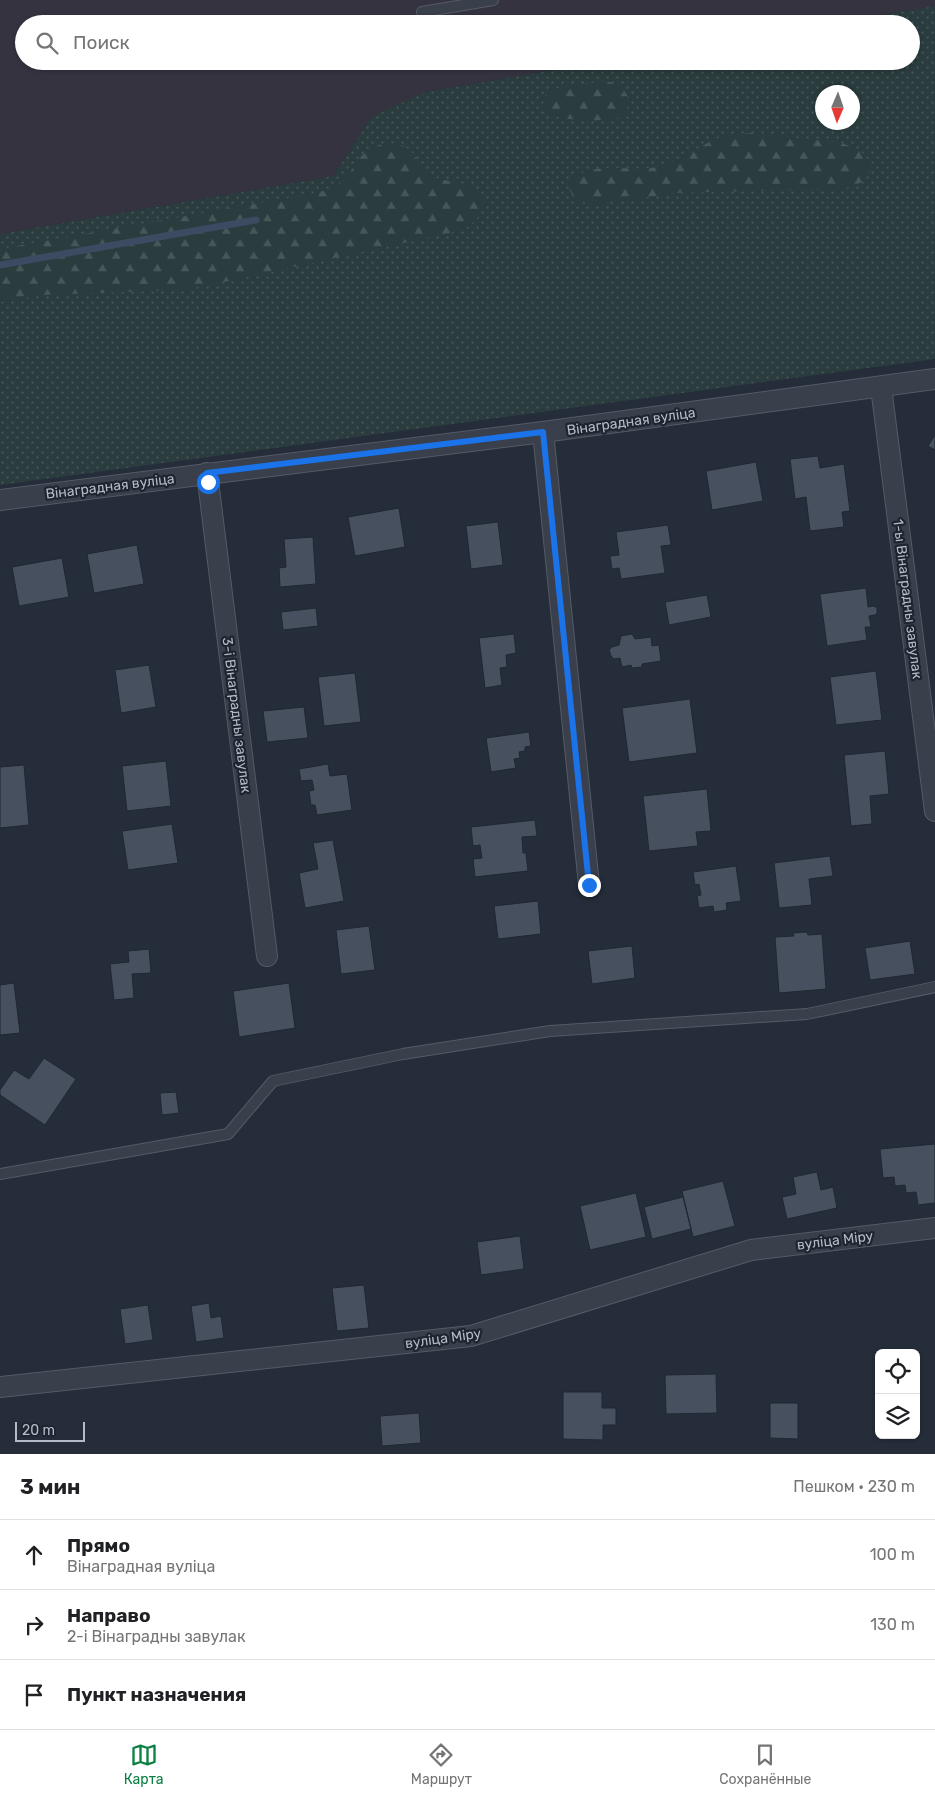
<!DOCTYPE html>
<html lang="ru">
<head>
<meta charset="utf-8">
<style>
	:root { --surface:#fff; --page:#f2f2f2; --text:#202124; --muted:#757577; --line:#e0e0e0; --accent:#0b8043 }
	body { margin:0; font-family:Rubik,sans-serif; background:var(--page); color:var(--text) }
	.controls { position:absolute; right:15px; bottom:15px; display:grid; overflow:hidden; border-radius:8px; box-shadow:0 1px 4px #0004 }
	.controls button { width:45px; height:45px; display:grid; place-items:center; padding:0; border:0; border-bottom:1px solid var(--line); background:var(--surface); color:var(--text); font:25px sans-serif }
	.compass { position:absolute; left:815px; top:85px; width:45px; height:45px; border-radius:50%; background:var(--surface); box-shadow:0 1px 4px #0004; rotate:182deg }
	.scale { position:absolute; left:15px; bottom:12px; width:70px; box-sizing:border-box; padding-left:5px; border:2px solid #b5bbc6; border-top:0; font-size:14px; line-height:18px; white-space:nowrap; color:#b5bbc6; -webkit-text-stroke:4px #1e2530; paint-order:stroke }
	.stop { position:absolute; width:15px; height:15px; margin:-11px; border:4px solid #1a73e8; border-radius:50%; background:#fff }
	.stop.end { background:#1a73e8; border-color:#fff; box-shadow:0 1px 5px #0008 }
	.list { margin:0; padding:0; list-style:none }
	h2 { display:flex; justify-content:space-between; align-items:center; height:65px; margin:0; padding:0 20px; font-size:21px }
	h2 small { font-size:16px; font-weight:400; color:var(--muted) }
	.list li { display:grid; grid-template-columns:32px 1fr auto; gap:15px; align-items:center; box-sizing:border-box; height:70px; padding:0 20px; border-top:1px solid var(--line) }
	.list b { display:block; font-size:19px; white-space:nowrap }
	.list p { margin:0; font-size:16px; white-space:nowrap; color:var(--muted) }
	.list em { font-size:16px; font-style:normal; color:var(--muted) }
	.icon { flex:none; width:28px; height:28px; fill:none; stroke:currentColor; stroke-width:2; stroke-linecap:round; stroke-linejoin:round }
	.map { position:relative; flex:none; width:935px; height:1454px; overflow:hidden }
	.search { position:absolute; background:var(--surface); box-shadow:0 1px 4px #0004; left:15px; right:15px; top:15px; height:55px; display:flex; align-items:center; gap:12px; box-sizing:border-box; padding:0 18px; border-radius:28px; color:var(--muted); font-size:19px }
	.sheet { height:275px; background:var(--surface) }
	nav { display:flex; justify-content:space-around; align-items:center; box-sizing:border-box; height:70px; border-top:1px solid var(--line); background:var(--surface); font-size:14px; color:var(--muted) }
	nav a { display:grid; justify-items:center; gap:2px }
	nav .on { color:var(--accent) }
	.map>svg:first-child { display:block }
</style>
</head>
<body>
<div class="map">
<svg width="935" height="1454" viewBox="0 0 935 1454">
	<defs>
		<pattern id="grass-dots" width="8" height="8" patternUnits="userSpaceOnUse" patternTransform="scale(1.25)"><rect width="8" height="8" fill="#2a3c3e"/><path d="M2 2h.1M6 6h.1" fill="none" stroke="#475658" stroke-width="1.8" stroke-linecap="round"/></pattern>
		<pattern id="forest-firs" width="22" height="20" patternUnits="userSpaceOnUse" patternTransform="scale(1.25)"><rect width="22" height="20" fill="#2a3c3e"/><path d="M5 1l3.5 6h-7zM16 11l3.5 6h-7z" fill="#475658"/></pattern>
	</defs>
	<rect width="100%" height="100%" fill="#252d3a"/>
	<!-- medical -->
	<path fill="#353340" d="M0,0H935V6L828,24H24V61H606L425,92L372,116L333,176L0,234Z"/>
	<!-- grass -->
	<path fill="url(#grass-dots)" fill-rule="evenodd" d="M935,6V359L0,485V234L333,176L372,116L425,92L606,61H911V24H828ZM822,92H852V122H822Z"/>
	<!-- forest -->
	<path fill="url(#forest-firs)" d="M606,81C618,84 633,93 627,108C625,111 623,115 620,117C609,122 564,121 553,115C549,113 546,108 543,103C544,99 545,95 548,92C556,86 594,83 606,81Z
		M757,133C776,135 795,138 814,140C828,142 843,142 855,148C865,153 872,162 868,173C864,185 851,187 840,189L674,193L600,205L580,203L573,197L569,188L571,179C598,160 626,173 657,167C681,162 697,146 719,138C731,134 744,133 757,133Z
		M385,143C420,143 411,163 433,176C448,185 485,179 483,204C482,216 472,224 463,230L206,286L179,290L41,295L0,302V249L315,193C324,191 334,188 341,182C348,177 351,170 356,163C363,152 373,147 385,143Z"/>
	<g fill="none" stroke-linecap="round" stroke-linejoin="round">
		<!-- stream -->
		<path stroke="#3c4a62" stroke-width="7" d="M0,265L256,220"/>
	</g>
	<!-- building -->
	<path fill="#47505e" stroke="#202732" d="M935,435V450L928,446Z
		M818,456L820,468L844,464L850,511L842,512L844,527L810,531L806,497L795,499L790,459Z
		M756,462L763,501L712,510L706,471Z
		M399,508L405,547L355,556L348,517Z
		M498,522L503,565L471,569L466,526Z
		M668,525L671,545L661,546L665,573L621,579L619,568L612,569L610,556L619,555L616,532Z
		M313,537L316,584L280,587L279,568L286,567L284,539Z
		M137,545L144,584L94,593L87,554Z
		M62,558L69,597L19,606L12,567Z
		M866,588L868,607L874,606L877,608V613L875,615L869,616L871,627H865L867,640L827,646L820,594Z
		M707,595L711,617L669,625L665,602Z
		M316,608L318,626L283,630L281,612Z
		M514,634L516,653L506,655L507,667L500,668L502,685L485,688L479,638Z
		M632,634L635,639L651,637L652,646L659,645L661,661L642,664V667L632,668L631,665L622,667L620,658L614,659L611,656L609,650L612,647L619,645L621,636Z
		M149,665L156,707L121,713L115,670Z
		M876,671L882,720L836,725L830,677Z
		M355,673L361,722L324,726L318,677Z
		M690,699L697,753L629,762L622,708Z
		M304,707L308,738L267,742L263,711Z
		M529,732L531,746L525,747V751L519,752L520,758L514,759L516,768L491,772L486,738Z
		M885,751L889,794L870,796L872,824L851,826L844,755Z
		M166,761L171,806L127,811L122,766Z
		M328,764L330,776L347,774L352,810L317,815L315,805H311L309,791L314,790L312,780L301,781L299,769Z
		M24,765L29,825L0,828V767Z
		M707,789L711,831L696,832L698,846L649,851L643,796Z
		M535,820L537,836L522,837L523,853H526L528,871L475,877L473,859L482,858L480,845L473,846L471,827Z
		M172,824L178,863L128,870L122,831Z
		M333,840L344,901L305,908L299,873L318,869L313,843Z
		M830,856L833,876L809,879L812,905L779,908L774,863Z
		M736,866L741,901L726,903L727,910L714,912L713,906L699,908L697,896L701,895L699,884L695,885L693,872Z
		M538,901L541,934L498,939L494,906Z
		M369,926L375,970L341,974L336,930Z
		M807,932L808,935L822,934L826,989L779,993L775,937L794,936L793,933Z
		M910,941L915,974L870,980L865,948Z
		M632,946L635,978L592,984L588,951Z
		M149,949L151,973L132,974L134,998L114,1000L110,964L129,962L128,951Z
		M14,983L20,1033L0,1035V985Z
		M289,983L295,1028L239,1037L233,991Z
		M44,1058L76,1079L45,1125L0,1095V1090L14,1070L29,1079Z
		M176,1092L179,1113L162,1115L160,1093Z
		M935,1144V1203L918,1205L916,1192L906,1193L905,1185L895,1186L894,1177L883,1178L880,1149Z
		M817,1172L821,1190L833,1187L837,1208L787,1219L782,1197L796,1194L793,1177Z
		M723,1181L735,1226L693,1237L682,1191Z
		M636,1193L646,1237L590,1250L580,1206Z
		M683,1197L691,1229L652,1239L644,1207Z
		M520,1236L524,1269L481,1275L477,1242Z
		M364,1285L369,1328L337,1331L332,1288Z
		M209,1303L211,1318L221,1316L224,1338L196,1342L191,1306Z
		M148,1305L153,1340L125,1344L120,1309Z
		M716,1374L717,1413L666,1414L665,1375Z
		M563,1392H602V1408H616V1425H603V1440L563,1439Z
		M770,1403H798V1439L770,1438Z
		M419,1413L421,1443L382,1446L380,1416Z"/>
	<g fill="none" stroke-linecap="round" stroke-linejoin="round">
		<!-- service casing -->
		<g stroke="#545b66" stroke-width="12">
			<path id="service" d="M422,12L493,0
				M0,1174L228,1134L273,1081L403,1054L550,1031L807,1014L935,987"/>
		</g>
		<!-- minor casing -->
		<g stroke="#545b66" stroke-width="22">
			<path id="minor" d="M881,387L935,811
				M543,432L589,885
				M207,473L267,956
				M0,500L543,432L935,379
				M0,1387L471,1336L751,1250L935,1228"/>
		</g>
		<!-- service -->
		<use href="#service" stroke="#393f4b" stroke-width="10"/>
		<!-- minor -->
		<use href="#minor" stroke="#393f4b" stroke-width="20"/>
	</g>
	<g fill="none" stroke-linecap="round" stroke-linejoin="round">
		<!-- route -->
		<path stroke="#1a73e8" stroke-width="6" d="M208,482L207,473L543,432L589,885"/>
	</g>
	<g text-anchor="middle" stroke-width="4.5" stroke-linejoin="round" paint-order="stroke">
		<!-- street labels -->
		<g font-size="14" fill="#b5bbc6" stroke="#1e2530">
			<text transform="translate(631 421) rotate(-8)" y="5">Вінаградная вуліца</text>
			<text transform="translate(110 486) rotate(-7)" y="5">Вінаградная вуліца</text>
			<text transform="translate(908 599) rotate(83)" y="5">1-ы Вінаградны завулак</text>
			<text transform="translate(237 715) rotate(83)" y="5">3-і Вінаградны завулак</text>
			<text transform="translate(835 1240) rotate(-7)" y="5">вуліца Міру</text>
			<text transform="translate(443 1338) rotate(-8)" y="5">вуліца Міру</text>
		</g>
	</g>
</svg>
<div class="controls">
<button><svg class="icon" aria-label="locate" viewBox="0 0 24 24"><circle cx="12" cy="12" r="6"/><path d="M12 2v4M12 18v4M2 12h4M18 12h4"/></svg></button>
<button><svg class="icon" aria-label="layers" viewBox="0 0 24 24"><path d="M12 4l9 5-9 5-9-5zM3 14l9 5 9-5"/></svg></button>
</div>
<svg class="compass" viewBox="-18 -18 36 36"><path d="M0-13l5 13h-10z" fill="#e53935"/><path d="M0 13l5-13h-10z" fill="#757577"/></svg>
<div class="scale">20 m</div>
<div class="stop" style="left:208px;top:482px"></div>
<div class="stop end" style="left:589px;top:885px"></div>
<div class="search"><svg class="icon" aria-label="search" viewBox="0 0 24 24"><circle cx="10" cy="10" r="6"/><path d="M15 15l6 6"/></svg>Поиск</div>
</div>
<section class="sheet">
<h2>3 мин<small>Пешком · 230 m</small></h2>
<ul class="list">
<li><svg class="icon" aria-label="ahead" viewBox="0 0 24 24"><path d="M12 20V5M6 11l6-6 6 6"/></svg><div><b>Прямо</b><p>Вінаградная вуліца</p></div><em>100 m</em></li>
<li><svg class="icon" aria-label="right" viewBox="0 0 24 24"><path d="M7 20v-9h11M14 6l5 5-5 5"/></svg><div><b>Направо</b><p>2-і Вінаградны завулак</p></div><em>130 m</em></li>
<li><svg class="icon" aria-label="arrive" viewBox="0 0 24 24"><path d="M6 21V4h12l-3 4 3 4H6"/></svg><div><b>Пункт назначения</b></div></li>
</ul>
</section>
<nav>
<a class="on"><svg class="icon" aria-label="map" viewBox="0 0 24 24"><path d="M3 6l6-2 6 2 6-2v14l-6 2-6-2-6 2zM9 4v14M15 6v14"/></svg>Карта</a>
<a><svg class="icon" aria-label="directions" viewBox="0 0 24 24"><path d="M12 3l9 9-9 9-9-9zM9 14v-3h6M13 9l2 2-2 2"/></svg>Маршрут</a>
<a><svg class="icon" aria-label="saved" viewBox="0 0 24 24"><path d="M7 4h10v16l-5-4-5 4z"/></svg>Сохранённые</a>
</nav>
</body>
</html>
